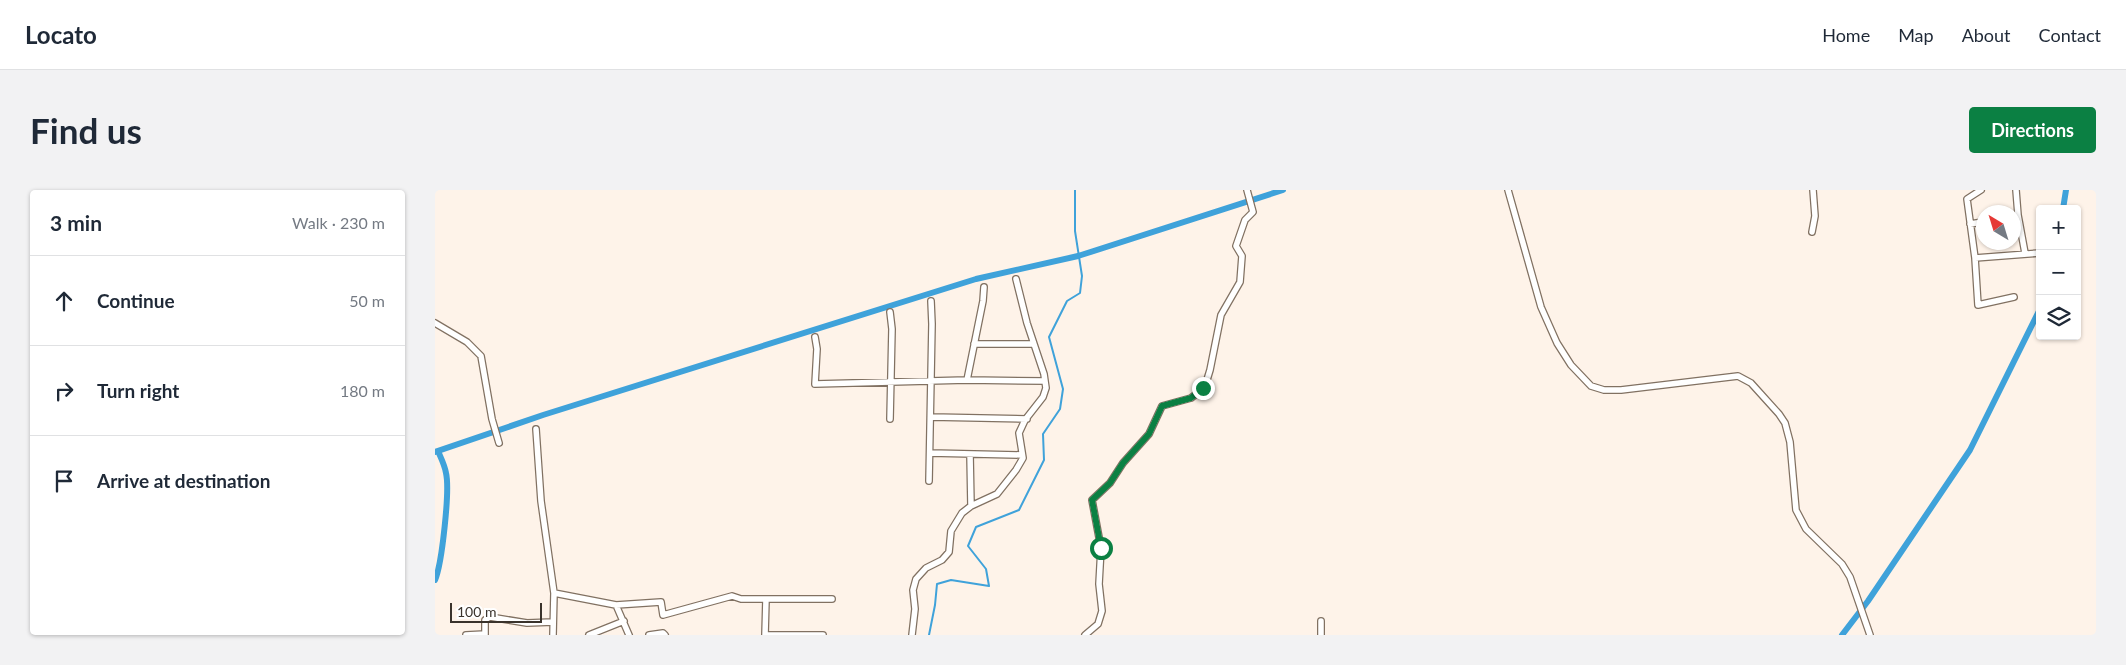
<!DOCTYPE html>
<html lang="en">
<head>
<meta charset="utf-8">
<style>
	:root { --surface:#fff; --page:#f2f2f3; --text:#1f2937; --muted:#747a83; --line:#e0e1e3; --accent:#0b8043 }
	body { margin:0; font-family:Lato,sans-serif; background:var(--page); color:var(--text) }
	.controls { position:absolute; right:15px; top:15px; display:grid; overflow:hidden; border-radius:5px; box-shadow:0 1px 4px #0004 }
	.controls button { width:45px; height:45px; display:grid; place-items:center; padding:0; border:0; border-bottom:1px solid var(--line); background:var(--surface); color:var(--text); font:25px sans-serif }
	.compass { position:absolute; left:1541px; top:15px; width:45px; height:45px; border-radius:50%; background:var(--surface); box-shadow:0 1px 4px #0004; rotate:322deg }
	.scale { position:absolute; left:15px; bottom:12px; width:92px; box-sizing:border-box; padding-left:5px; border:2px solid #3a332c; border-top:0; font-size:14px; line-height:18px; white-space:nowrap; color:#3a332c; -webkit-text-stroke:4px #fff; paint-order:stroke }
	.stop { position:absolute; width:15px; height:15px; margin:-11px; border:4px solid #0b8043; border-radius:50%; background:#fff }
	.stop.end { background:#0b8043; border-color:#fff; box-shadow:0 1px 5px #0008 }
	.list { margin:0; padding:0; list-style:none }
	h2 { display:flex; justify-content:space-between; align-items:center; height:65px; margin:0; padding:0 20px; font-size:21px }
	h2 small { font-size:16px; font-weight:400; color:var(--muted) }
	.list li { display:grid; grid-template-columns:32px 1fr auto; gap:15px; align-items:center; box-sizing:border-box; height:90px; padding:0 20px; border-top:1px solid var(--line) }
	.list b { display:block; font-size:19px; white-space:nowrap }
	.list em { font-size:16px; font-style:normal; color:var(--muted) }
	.icon { flex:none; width:28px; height:28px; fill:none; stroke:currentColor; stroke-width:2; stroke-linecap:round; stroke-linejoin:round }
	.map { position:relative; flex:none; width:1661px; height:445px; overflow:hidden; border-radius:5px }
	header { display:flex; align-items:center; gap:30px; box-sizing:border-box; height:70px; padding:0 25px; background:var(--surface); border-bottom:1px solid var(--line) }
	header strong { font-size:24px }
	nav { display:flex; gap:28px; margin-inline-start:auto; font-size:18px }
	.intro { display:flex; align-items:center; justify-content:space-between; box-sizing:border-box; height:120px; padding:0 30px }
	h1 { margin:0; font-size:35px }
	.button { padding:12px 22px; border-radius:5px; background:var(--accent); color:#fff; font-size:18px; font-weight:700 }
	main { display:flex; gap:30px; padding:0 30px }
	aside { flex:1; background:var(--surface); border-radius:5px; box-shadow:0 1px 4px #0004 }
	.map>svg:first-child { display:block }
</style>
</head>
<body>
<header>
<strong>Locato</strong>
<nav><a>Home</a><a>Map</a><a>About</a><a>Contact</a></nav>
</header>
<div class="intro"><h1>Find us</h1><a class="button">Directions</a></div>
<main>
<aside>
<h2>3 min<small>Walk · 230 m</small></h2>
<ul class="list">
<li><svg class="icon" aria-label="ahead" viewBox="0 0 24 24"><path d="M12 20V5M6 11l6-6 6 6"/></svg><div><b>Continue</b></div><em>50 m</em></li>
<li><svg class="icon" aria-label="right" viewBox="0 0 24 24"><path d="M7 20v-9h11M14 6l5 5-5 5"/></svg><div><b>Turn right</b></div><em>180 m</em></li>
<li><svg class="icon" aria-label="arrive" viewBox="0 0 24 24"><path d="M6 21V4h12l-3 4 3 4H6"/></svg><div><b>Arrive at destination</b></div></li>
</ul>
</aside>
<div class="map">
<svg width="1661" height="445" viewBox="0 0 1661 445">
	<rect width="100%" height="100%" fill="#fef3e9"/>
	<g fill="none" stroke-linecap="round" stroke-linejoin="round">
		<!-- stream -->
		<path stroke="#3fa2da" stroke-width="2" d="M494,445L500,415L502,394L516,390L554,396L551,379L533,356L541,337L584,320L609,270L608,244L625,219L628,199L614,147L632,111L645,103L647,86L640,41V0"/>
		<!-- canal -->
		<path stroke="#3fa2da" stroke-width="6" d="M1628,19L1631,0
			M0,262L108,225L541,89L643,66L848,0
			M0,390C7,374 15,300 11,283C10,276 6,268 3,261
			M1407,445L1433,411L1535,260L1605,119"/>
		<!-- street casing -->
		<g stroke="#817162" stroke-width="8">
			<path id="street" d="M1073,0L1106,117L1122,153L1136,175L1156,196L1169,200H1186L1303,186L1316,193L1344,224L1350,233L1355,252L1361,320L1371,339L1407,374L1415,387L1435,445
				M1546,0L1532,9L1540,68L1543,115L1579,107
				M1581,0L1583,25L1590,63
				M1535,34L1548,32
				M1377,42L1380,26L1378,0
				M1540,68L1605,63
				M0,133L32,152L46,166L57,229L64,253
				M380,147L382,159L380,194L532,190L610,191
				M539,154H598
				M532,190L548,111L549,97
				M496,227L592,229
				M455,229L457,139L455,122
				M101,239L106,311L119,403L118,445
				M495,263L587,265
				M535,264L536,316
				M494,291L497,134L496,111
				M119,403L181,415L194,445
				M331,409H397
				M181,415L226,412L228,425L297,406L306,409H331L330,445H388
				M886,431V445
				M31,445L50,444
				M50,445V430L55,427L92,433L118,432
				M154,445L189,431
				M214,445L228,443L230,445
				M477,445L480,419L478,400L481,389L491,378L507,370L514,362L516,341L527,323L536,316L562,304L581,280L588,268L584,243L590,230L608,207L611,198L609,184L592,133L581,89
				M650,445L663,434L667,421L664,394L666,358L657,310L675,293L688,273L714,244L727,216L756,208L765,201L771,193L775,180L786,125L805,92L807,66L801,56L810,30L818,22L812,0"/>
		</g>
		<!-- street -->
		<use href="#street" stroke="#fff" stroke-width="5.5"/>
	</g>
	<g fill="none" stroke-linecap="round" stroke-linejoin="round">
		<!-- route -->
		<path stroke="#0b8043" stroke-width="6" d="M666,358L657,310L675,293L688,273L714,244L727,216L756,208L768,198"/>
	</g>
</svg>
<div class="controls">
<button>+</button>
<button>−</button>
<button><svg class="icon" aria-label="layers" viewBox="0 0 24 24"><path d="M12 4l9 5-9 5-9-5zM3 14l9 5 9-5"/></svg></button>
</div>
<svg class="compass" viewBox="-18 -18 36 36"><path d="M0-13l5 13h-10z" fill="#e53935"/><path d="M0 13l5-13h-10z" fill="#747a83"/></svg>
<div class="scale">100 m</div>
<div class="stop" style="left:666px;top:358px"></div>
<div class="stop end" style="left:768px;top:198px"></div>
</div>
</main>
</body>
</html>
